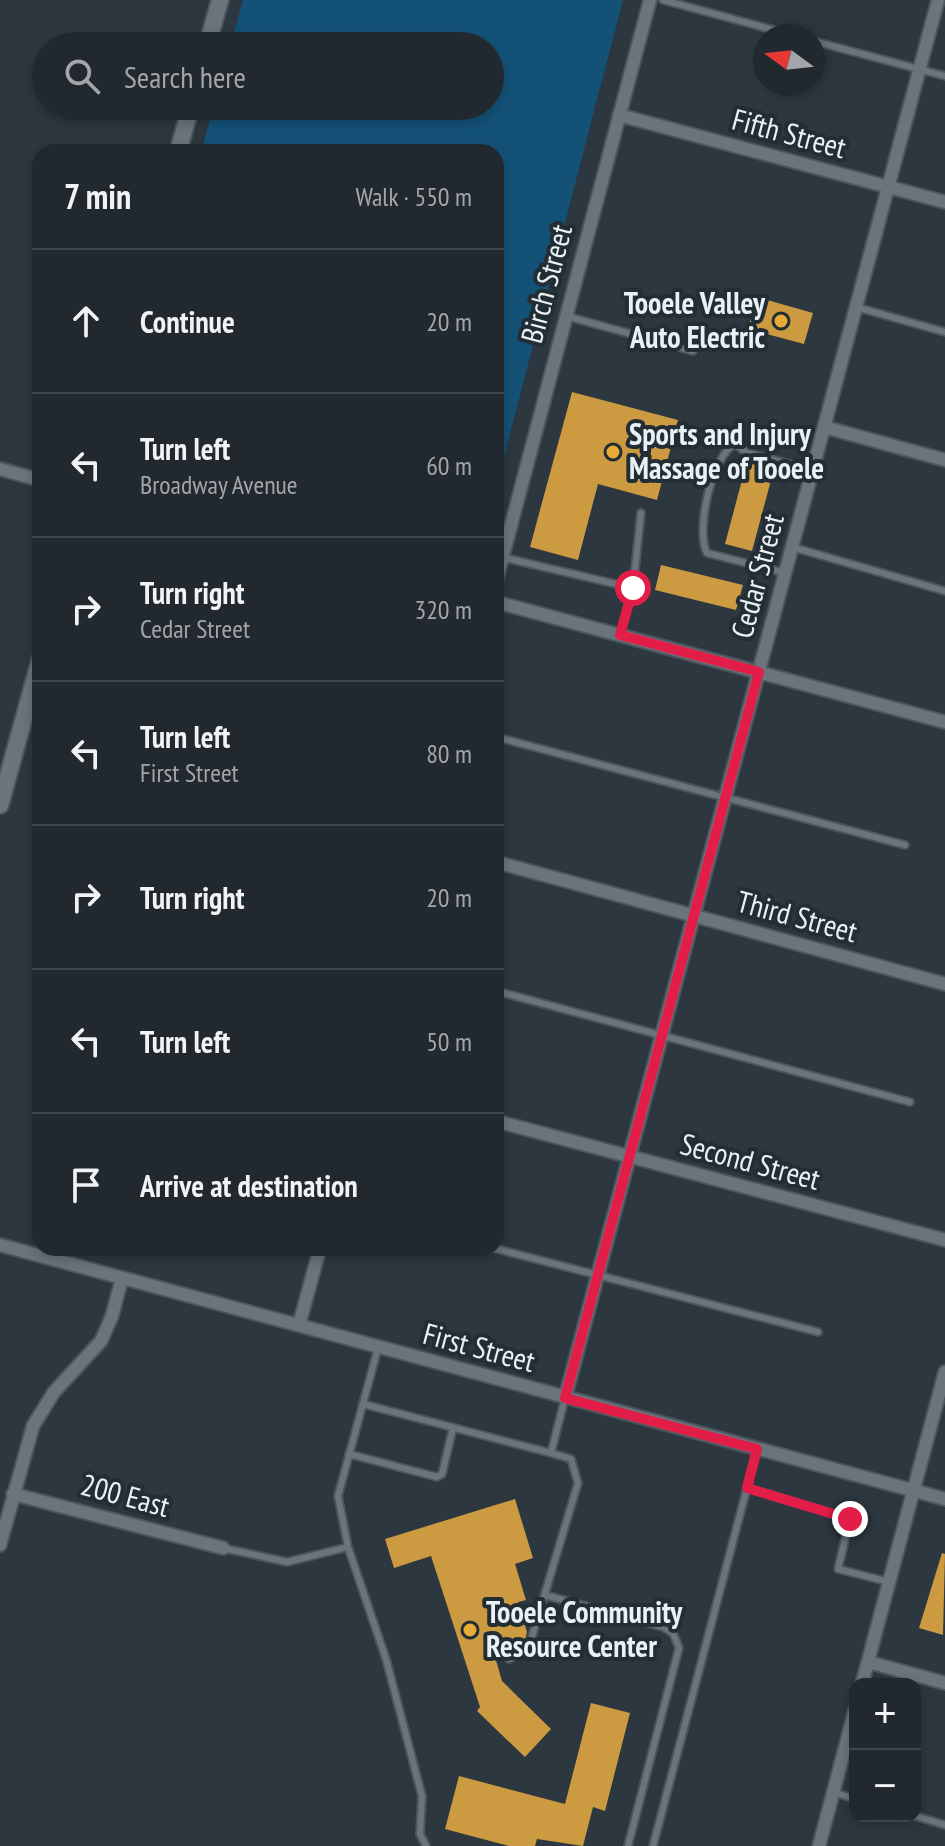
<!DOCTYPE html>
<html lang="en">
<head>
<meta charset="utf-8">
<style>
	:root { --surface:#21292f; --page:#293137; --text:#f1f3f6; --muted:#a2a6aa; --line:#3e454b }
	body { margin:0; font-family:"PT Sans Narrow",sans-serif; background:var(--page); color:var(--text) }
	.controls { position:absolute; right:24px; bottom:24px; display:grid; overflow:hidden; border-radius:16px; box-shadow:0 4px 12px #0003 }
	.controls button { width:72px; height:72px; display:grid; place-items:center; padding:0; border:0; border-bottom:2px solid var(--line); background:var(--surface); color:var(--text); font:40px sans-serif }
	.compass { position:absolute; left:753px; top:24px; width:72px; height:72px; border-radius:50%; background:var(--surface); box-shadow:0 4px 12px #0003; rotate:285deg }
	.stop { position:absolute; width:24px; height:24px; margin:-18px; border:6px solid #e11d48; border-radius:50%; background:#fff }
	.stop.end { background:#e11d48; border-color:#fff; box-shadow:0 2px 8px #0008 }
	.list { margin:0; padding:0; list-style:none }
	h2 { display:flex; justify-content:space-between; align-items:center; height:104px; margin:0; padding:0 32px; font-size:34px }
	h2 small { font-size:26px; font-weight:400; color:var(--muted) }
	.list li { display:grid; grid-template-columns:52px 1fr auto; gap:24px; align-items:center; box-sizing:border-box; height:144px; padding:0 32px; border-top:2px solid var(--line) }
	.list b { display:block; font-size:30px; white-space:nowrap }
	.list p { margin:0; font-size:26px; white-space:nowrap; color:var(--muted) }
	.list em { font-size:26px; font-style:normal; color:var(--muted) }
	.icon { flex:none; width:44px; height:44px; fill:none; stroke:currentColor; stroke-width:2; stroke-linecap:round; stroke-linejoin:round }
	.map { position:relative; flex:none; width:945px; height:1846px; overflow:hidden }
	.search { position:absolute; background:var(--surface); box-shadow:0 4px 12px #0003; left:32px; top:32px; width:472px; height:88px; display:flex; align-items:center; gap:20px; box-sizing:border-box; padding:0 28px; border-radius:44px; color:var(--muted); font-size:30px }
	.panel { position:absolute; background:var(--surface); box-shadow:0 4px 12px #0003; left:32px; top:144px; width:472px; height:1112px; border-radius:24px }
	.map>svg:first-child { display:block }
</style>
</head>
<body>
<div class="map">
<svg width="945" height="1846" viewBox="0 0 945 1846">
	<rect width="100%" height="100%" fill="#2c373f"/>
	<!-- green -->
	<path fill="#145177" d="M243,0H623L496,487V152H201L214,106H490V46H230Z"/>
	<!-- building -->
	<path fill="#cb9a41" d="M757,297L813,313L804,344L748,329Z
		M572,392L678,420L657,500L598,484L578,560L530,547Z
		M747,461L774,469L752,551L725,544Z
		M661,565L743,585L736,610L655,590Z
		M515,1499L533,1558L515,1564L526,1600L518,1602L527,1632L525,1640L493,1650L502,1681L551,1729L525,1757L477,1711L480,1707L431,1556L394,1568L385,1539Z
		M942,1553L945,1554L943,1635L919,1628Z
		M591,1703L630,1713L605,1811L593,1807L583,1846L537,1839L535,1846H509L445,1829L459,1776L565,1804Z"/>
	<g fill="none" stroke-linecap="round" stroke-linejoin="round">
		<!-- service casing -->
		<g stroke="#4c555b" stroke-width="10">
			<path id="service" d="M663,0L796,36
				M813,41L945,76
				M856,307L945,332
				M566,316L693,351
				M792,547L945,591
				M501,557L633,588
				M785,573L707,553C695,531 712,455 735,444L747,453L813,470
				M620,635L633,588L641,513
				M496,737L905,845
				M496,991L910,1102
				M493,1248L818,1332
				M378,1348L338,1496L348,1547L386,1659L422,1796L420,1834L426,1846
				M363,1404L551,1453
				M757,1449L747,1488L850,1519L838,1569L889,1582
				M349,1454L437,1477L442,1474L453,1428
				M223,1548L287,1562L348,1547
				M545,1595L663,1627L673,1633L679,1648L628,1846
				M509,1659L528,1650L578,1483L571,1459L551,1453L565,1398
				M833,1792L855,1799
				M915,1816L945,1825
				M653,1846L747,1488"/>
		</g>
		<!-- minor casing -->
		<g stroke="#4c555b" stroke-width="16">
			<path id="minor" d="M619,115L945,202
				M824,427L945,460
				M0,469L40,480
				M496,582L650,0
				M496,602L945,722
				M496,862L945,984
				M496,1121L945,1240
				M0,1245L945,1499
				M299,1325L320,1248
				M565,1398L938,0
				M13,1494L223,1548
				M0,1545L33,1426L54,1392L101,1341L112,1316L122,1278
				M868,1662L945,1683
				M862,1684L945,1372
				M819,1846L855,1710"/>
		</g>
		<!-- tertiary casing -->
		<g stroke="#4c555b" stroke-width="20">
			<path id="tertiary" d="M207,46L220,0
				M178,152L191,106
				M0,805L40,660"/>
		</g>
		<!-- service -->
		<use href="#service" stroke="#69747d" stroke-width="6"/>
		<!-- minor -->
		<use href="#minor" stroke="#69747d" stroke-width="12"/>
		<!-- tertiary -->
		<use href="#tertiary" stroke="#69747d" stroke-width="16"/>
	</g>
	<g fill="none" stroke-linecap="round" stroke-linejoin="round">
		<!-- route -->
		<path stroke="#e11d48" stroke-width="10" d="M633,588L620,635L759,672L565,1398L757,1449L747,1488L850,1519"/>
	</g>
	<!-- markers -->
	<g fill="#e8ab37" stroke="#222d34" stroke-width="3">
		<circle cx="781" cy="321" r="8"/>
		<circle cx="613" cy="452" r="8"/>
		<circle cx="470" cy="1630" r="8"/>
	</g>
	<g text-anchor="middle" stroke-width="8" stroke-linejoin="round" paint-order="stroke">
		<!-- street labels -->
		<g font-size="30" fill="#eaf1f6" stroke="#222d34">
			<text transform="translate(789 134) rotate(15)" y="10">Fifth Street</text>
			<text transform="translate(547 284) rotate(-75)" y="10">Birch Street</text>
			<text transform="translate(758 576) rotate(-75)" y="10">Cedar Street</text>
			<text transform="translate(797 917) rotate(15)" y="10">Third Street</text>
			<text transform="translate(750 1162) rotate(15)" y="10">Second Street</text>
			<text transform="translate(479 1348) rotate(15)" y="10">First Street</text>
			<text transform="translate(125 1496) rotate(15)" y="10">200 East</text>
		</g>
		<!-- poi labels -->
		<g font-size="30" font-weight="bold" fill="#eaf1f6" stroke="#222d34" text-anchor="start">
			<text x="765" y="314" text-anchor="end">Tooele Valley<tspan x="765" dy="34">Auto Electric</tspan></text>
			<text x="629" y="445">Sports and Injury<tspan x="629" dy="34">Massage of Tooele</tspan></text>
			<text x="486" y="1623">Tooele Community<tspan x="486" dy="34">Resource Center</tspan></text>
		</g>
	</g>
</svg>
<div class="controls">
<button>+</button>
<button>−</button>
</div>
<svg class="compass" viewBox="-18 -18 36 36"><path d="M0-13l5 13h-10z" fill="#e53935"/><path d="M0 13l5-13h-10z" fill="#a2a6aa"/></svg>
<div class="stop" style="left:633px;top:588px"></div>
<div class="stop end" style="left:850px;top:1519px"></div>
<div class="search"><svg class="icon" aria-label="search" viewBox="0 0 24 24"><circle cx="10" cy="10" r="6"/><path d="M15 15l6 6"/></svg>Search here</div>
<section class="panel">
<h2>7 min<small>Walk · 550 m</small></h2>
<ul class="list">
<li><svg class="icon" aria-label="ahead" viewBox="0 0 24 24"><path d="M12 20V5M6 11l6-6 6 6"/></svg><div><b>Continue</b></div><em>20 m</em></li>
<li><svg class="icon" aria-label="left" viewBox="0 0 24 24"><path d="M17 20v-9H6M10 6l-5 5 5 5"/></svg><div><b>Turn left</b><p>Broadway Avenue</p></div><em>60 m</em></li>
<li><svg class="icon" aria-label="right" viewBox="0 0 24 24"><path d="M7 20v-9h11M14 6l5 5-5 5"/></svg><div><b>Turn right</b><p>Cedar Street</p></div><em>320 m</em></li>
<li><svg class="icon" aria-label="left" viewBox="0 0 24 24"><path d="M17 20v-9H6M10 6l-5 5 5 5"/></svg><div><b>Turn left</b><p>First Street</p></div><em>80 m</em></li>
<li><svg class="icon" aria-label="right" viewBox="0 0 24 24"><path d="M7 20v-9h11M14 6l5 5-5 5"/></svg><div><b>Turn right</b></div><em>20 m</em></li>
<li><svg class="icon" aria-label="left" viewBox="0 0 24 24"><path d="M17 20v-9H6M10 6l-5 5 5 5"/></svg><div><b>Turn left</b></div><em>50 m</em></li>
<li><svg class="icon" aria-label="arrive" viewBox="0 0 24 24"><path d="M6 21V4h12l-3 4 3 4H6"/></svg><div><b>Arrive at destination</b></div></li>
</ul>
</section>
</div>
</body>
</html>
